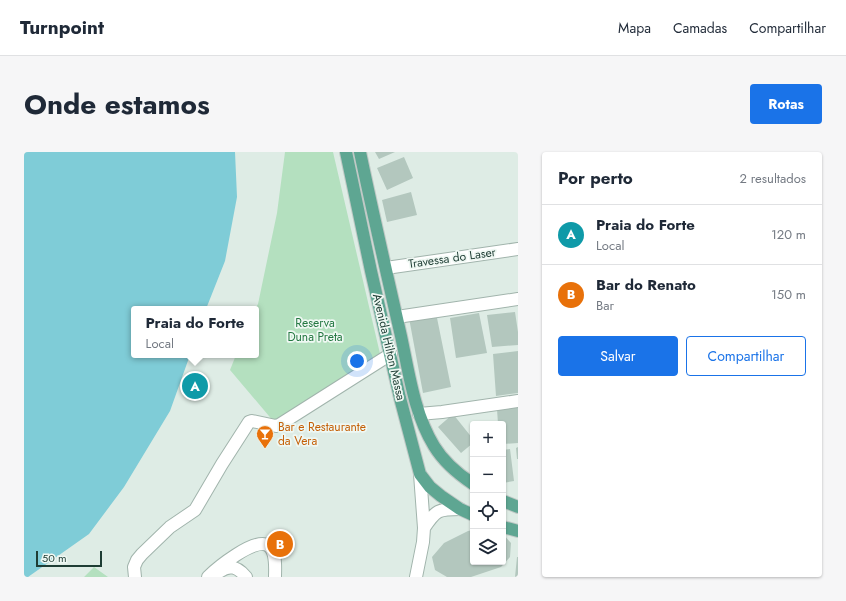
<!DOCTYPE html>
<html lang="pt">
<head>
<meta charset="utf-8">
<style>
	:root { --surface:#fff; --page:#f6f6f7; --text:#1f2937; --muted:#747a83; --line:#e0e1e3; --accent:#1a73e8 }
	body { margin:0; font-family:Jost,sans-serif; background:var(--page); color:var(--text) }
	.controls { position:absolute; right:12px; bottom:12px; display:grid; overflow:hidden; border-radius:4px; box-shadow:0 1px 3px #0004 }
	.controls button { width:36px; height:36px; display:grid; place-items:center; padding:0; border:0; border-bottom:1px solid var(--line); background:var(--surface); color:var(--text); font:20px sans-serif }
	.scale { position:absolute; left:12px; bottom:10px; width:66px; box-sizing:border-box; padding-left:4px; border:2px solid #1e3d34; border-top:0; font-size:11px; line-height:14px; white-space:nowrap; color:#1e3d34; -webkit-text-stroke:3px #eff8f3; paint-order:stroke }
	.you { position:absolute; left:333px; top:209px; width:14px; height:14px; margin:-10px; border:3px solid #fff; border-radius:50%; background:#1a73e8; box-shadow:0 0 0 6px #1a73e833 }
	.badge { display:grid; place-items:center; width:26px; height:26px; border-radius:50%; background:var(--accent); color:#fff; font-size:13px; font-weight:700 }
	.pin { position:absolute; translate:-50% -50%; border:2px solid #fff; box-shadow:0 1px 4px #0006 }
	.popup { position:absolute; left:107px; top:154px; width:128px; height:52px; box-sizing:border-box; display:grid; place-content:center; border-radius:4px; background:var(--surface); filter:drop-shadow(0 1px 3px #0005); font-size:13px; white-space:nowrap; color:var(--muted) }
	.popup b { font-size:15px; color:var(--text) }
	.popup::after { content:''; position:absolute; left:50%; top:100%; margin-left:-8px; border:8px solid transparent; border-top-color:var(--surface) }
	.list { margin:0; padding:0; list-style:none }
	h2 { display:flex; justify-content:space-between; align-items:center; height:52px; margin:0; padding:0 16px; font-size:17px }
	h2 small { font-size:13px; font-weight:400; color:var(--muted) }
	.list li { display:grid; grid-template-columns:26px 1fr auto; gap:12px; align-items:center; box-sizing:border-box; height:60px; padding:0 16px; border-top:1px solid var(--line) }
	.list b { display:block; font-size:15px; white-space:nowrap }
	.list p { margin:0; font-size:13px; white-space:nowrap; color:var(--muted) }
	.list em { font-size:13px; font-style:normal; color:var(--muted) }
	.actions { display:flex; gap:8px; padding:12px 16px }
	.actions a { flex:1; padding:9px 0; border:1px solid var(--accent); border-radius:4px; text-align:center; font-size:14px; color:var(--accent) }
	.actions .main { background:var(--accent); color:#fff }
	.icon { flex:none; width:22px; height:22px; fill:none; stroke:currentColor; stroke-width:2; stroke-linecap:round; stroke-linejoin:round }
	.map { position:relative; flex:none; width:494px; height:425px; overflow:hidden; border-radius:4px }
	header { display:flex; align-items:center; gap:24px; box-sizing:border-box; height:56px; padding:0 20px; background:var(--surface); border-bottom:1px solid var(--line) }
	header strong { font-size:19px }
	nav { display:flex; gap:22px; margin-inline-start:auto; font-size:14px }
	.intro { display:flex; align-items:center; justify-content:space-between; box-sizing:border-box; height:96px; padding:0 24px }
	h1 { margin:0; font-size:28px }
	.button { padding:10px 18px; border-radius:4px; background:var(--accent); color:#fff; font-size:14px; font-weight:700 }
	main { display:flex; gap:24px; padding:0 24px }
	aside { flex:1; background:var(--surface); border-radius:4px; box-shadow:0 1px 3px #0004 }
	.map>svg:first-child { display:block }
</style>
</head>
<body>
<header>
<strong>Turnpoint</strong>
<nav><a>Mapa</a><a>Camadas</a><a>Compartilhar</a></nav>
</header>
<div class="intro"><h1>Onde estamos</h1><a class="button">Rotas</a></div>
<main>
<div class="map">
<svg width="494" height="425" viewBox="0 0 494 425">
	<rect width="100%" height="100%" fill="#deece5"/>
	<!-- green -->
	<path fill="#b4e0bf" d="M261,0H309L357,206L250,270L206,218L212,203H232L231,157L234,152L253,61Z
		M70,415L84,425H60Z"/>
	<!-- water -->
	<path fill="#7fccd7" d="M0,0H211L213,45L201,109L182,157H110V203H166L146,259L100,335L65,382L4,425H0Z"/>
	<!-- building -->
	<path fill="#b3c7be" d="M351,0H371L355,7Z
		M380,5L389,26L363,38L353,16Z
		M387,40L393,63L363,70L358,48Z
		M491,160L494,180V193L468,195L463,163Z
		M412,161L427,235L399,241L385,166Z
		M455,161L463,201L432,206L426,166Z
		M494,199V241L472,244L469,202Z
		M494,255V291L479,292V272H474L473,257Z
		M429,262L449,287V291L437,301L414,275Z
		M494,295V307H493L492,296Z
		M486,297L490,329L479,331V298Z
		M449,378V410H479V382L487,391L486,405L477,415L447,425H423L411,418L408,405L420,391L444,379Z
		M493,405H494V425H491Z"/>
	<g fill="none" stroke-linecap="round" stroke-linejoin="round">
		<!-- minor casing -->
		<g stroke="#a1b4ac" stroke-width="14">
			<path id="minor" d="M362,116L494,97
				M373,165L494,147
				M395,262L418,260L494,249
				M400,376C412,358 414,357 436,357
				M195,420C206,412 214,415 222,425
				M111,425L110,415L113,408L118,402L146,375L171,358L198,312L225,270L228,269L252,274L255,273L367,202
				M184,425C193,416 230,386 243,393C253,398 251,416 251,425
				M392,425L399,390L400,376L396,322"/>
		</g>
		<!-- major casing -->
		<g stroke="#c0c9c6" stroke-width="14">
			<path id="major" d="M322,0L347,119L376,246L396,322L406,335L417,344L436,357L449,363
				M336,0C349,62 363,123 377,184C385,221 390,261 410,294C419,309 434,322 449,332
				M479,349L494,355
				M479,375L494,379"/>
		</g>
		<!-- minor -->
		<use href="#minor" stroke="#fff" stroke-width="12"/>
		<!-- major -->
		<use href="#major" stroke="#5ea692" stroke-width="12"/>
	</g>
	<!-- icons -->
	<defs>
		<g id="bar-pin" transform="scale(0.9)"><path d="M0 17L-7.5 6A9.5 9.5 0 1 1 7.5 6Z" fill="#e8710a" stroke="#eff8f3"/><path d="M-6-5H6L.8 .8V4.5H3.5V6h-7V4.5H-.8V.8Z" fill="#fff"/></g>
	</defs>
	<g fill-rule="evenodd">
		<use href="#bar-pin" x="241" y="282"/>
	</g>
	<g text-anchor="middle" stroke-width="3.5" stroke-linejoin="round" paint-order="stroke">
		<!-- street labels -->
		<g font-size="12" fill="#1e3d34" stroke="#eff8f3">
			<text transform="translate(428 106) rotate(-8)" y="4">Travessa do Laser</text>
			<text transform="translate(365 195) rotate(77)" y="4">Avenida Hilton Massa</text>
		</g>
		<!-- park labels -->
		<g font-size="12" fill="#247842" stroke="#eff8f3">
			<text x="291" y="175">Reserva<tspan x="291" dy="14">Duna Preta</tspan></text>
		</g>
		<!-- food labels -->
		<g font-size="12" fill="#c56008" stroke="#eff8f3" text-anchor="start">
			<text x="254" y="279">Bar e Restaurante<tspan x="254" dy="14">da Vera</tspan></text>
		</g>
	</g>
</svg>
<div class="controls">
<button>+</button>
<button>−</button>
<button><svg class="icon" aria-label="locate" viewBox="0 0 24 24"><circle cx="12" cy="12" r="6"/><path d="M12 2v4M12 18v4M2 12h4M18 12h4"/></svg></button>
<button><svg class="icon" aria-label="layers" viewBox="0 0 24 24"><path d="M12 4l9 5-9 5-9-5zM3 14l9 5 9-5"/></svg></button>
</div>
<div class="scale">50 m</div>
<div class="you"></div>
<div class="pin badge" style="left:171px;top:234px;background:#0f9aa8">A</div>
<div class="popup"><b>Praia do Forte</b>Local</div>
<div class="pin badge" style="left:256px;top:392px;background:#e8710a">B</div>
</div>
<aside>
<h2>Por perto<small>2 resultados</small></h2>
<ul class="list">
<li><span class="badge" style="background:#0f9aa8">A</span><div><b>Praia do Forte</b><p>Local</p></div><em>120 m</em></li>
<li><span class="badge" style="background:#e8710a">B</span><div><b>Bar do Renato</b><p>Bar</p></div><em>150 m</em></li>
</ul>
<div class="actions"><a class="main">Salvar</a><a>Compartilhar</a></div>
</aside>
</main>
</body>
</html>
